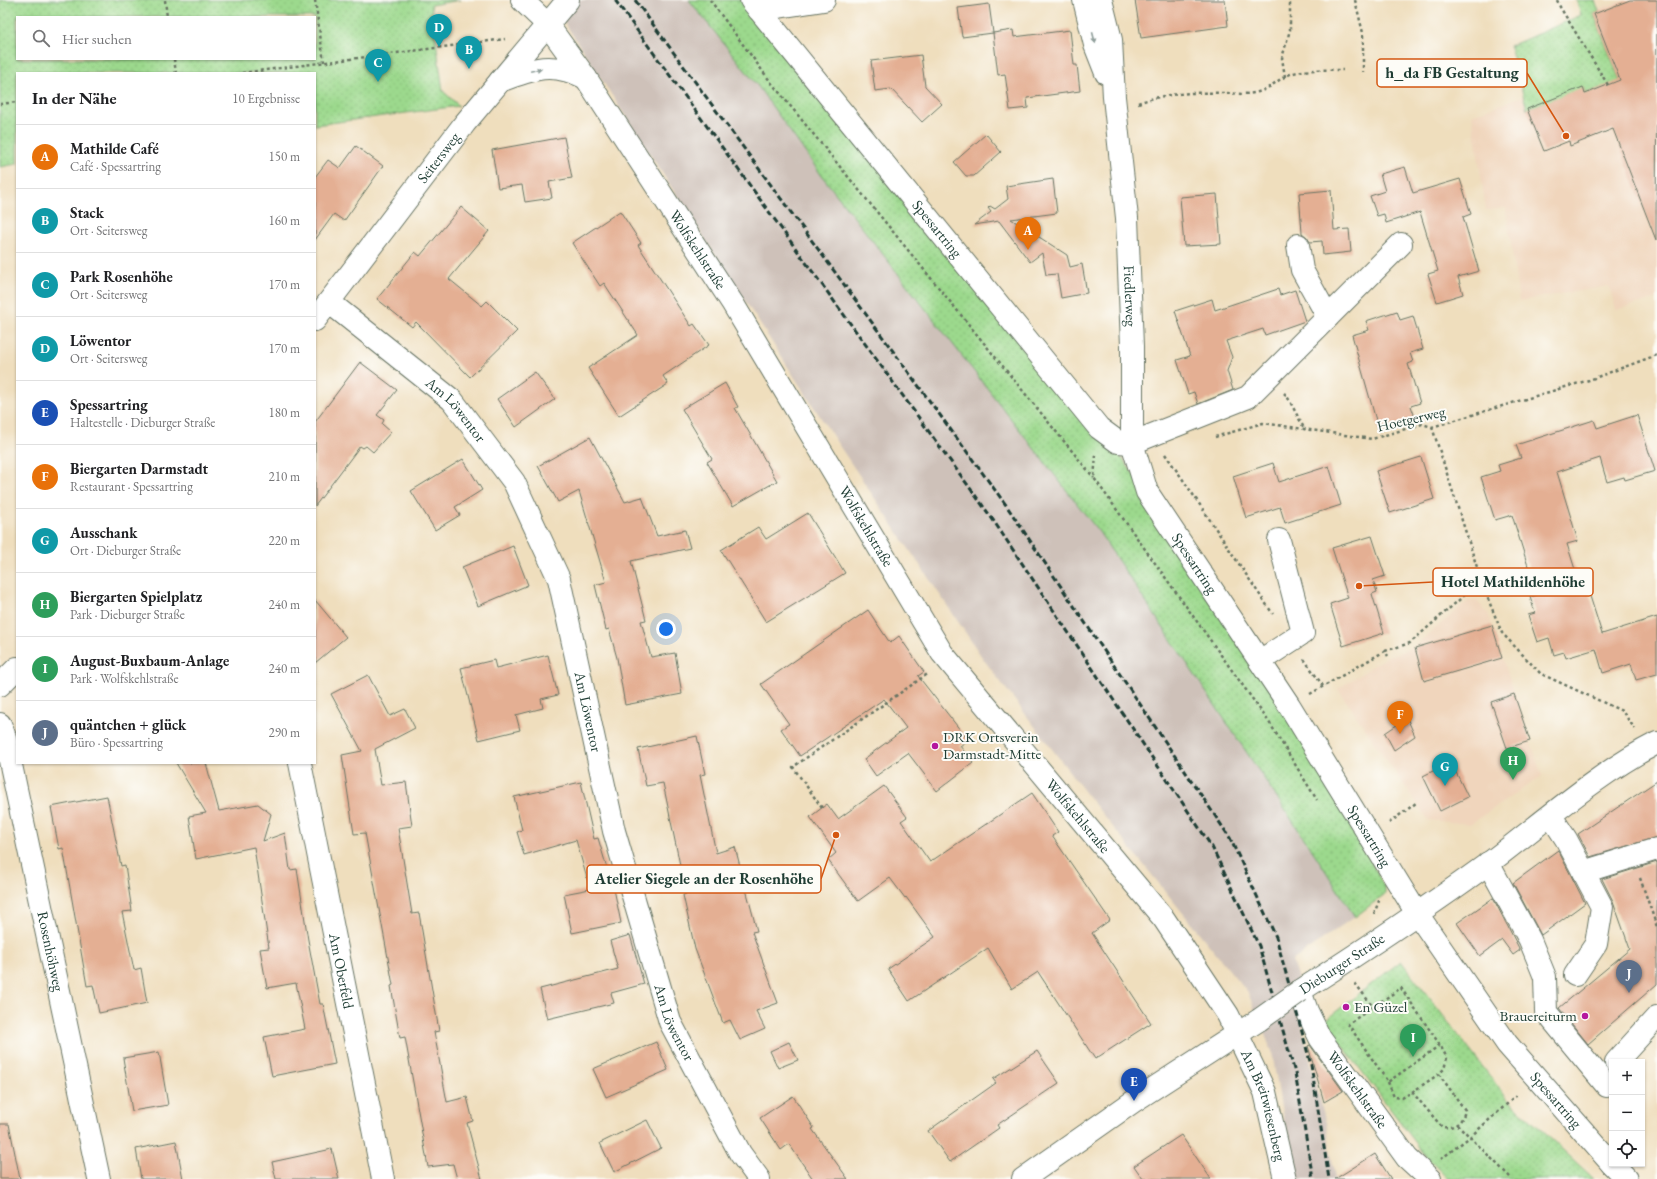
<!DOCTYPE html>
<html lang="de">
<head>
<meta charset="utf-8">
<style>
	:root { --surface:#fff; --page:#f2f2f2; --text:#202124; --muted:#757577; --line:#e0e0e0; --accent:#b5179e }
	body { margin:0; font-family:"EB Garamond",serif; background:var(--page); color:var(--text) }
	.controls { position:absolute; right:12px; bottom:12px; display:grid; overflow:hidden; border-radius:0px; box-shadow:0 1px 3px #0004 }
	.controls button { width:36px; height:36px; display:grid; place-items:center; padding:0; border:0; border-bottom:1px solid var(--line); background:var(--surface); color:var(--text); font:20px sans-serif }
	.you { position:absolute; left:666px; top:629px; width:14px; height:14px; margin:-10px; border:3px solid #fff; border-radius:50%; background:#1a73e8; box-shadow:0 0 0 6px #1a73e833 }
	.badge { display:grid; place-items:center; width:26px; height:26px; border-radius:50%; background:var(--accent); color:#fff; font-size:13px; font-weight:700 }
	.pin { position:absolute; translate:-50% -33px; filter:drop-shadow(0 1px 2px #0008) }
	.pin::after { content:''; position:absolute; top:21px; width:14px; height:12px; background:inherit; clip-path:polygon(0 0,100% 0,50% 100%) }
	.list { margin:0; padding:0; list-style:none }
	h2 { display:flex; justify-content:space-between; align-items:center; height:52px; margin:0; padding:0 16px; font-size:17px }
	h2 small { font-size:13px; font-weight:400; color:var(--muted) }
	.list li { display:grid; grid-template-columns:26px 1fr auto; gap:12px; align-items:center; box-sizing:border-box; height:64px; padding:0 16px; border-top:1px solid var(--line) }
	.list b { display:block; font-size:15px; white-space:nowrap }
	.list p { margin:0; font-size:13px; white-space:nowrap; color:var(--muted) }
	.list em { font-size:13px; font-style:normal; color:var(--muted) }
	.icon { flex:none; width:22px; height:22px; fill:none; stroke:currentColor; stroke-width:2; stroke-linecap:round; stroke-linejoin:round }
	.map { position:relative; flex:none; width:1657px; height:1179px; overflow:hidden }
	.search { position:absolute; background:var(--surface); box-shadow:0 1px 3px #0004; left:16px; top:16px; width:300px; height:44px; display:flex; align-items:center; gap:10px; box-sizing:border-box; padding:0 14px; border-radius:0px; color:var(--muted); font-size:15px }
	.panel { position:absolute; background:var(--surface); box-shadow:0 1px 3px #0004; left:16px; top:72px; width:300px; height:692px; border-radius:0px }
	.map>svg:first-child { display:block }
</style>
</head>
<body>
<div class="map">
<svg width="1657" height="1179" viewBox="0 0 1657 1179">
	<defs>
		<pattern id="grass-dots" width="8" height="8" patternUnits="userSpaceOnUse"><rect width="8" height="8" fill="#9cd98d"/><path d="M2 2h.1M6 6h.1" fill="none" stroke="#86bb7a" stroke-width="1.8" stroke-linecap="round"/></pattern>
	</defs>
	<rect width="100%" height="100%" fill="#fdfcf7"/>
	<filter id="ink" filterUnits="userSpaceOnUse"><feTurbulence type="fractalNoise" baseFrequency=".025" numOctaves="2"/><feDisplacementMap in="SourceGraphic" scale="8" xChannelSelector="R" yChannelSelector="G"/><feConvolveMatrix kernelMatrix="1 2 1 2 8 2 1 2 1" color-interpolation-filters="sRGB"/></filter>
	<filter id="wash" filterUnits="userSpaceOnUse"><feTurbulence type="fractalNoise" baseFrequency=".012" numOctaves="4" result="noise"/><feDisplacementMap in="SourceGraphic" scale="16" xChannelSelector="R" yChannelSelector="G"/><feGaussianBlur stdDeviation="0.9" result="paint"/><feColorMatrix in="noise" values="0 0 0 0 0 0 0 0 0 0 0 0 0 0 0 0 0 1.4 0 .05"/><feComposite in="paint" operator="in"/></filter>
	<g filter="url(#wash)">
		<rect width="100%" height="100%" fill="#efdebd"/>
		<!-- built -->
		<path fill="#f0d5bc" d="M1624,0H1657V298L1616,310L1609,286L1519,301L1506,208L1486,210L1472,115L1523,96L1510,46L1581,15Z
			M1468,601H1477L1488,614L1542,776L1470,824L1428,820L1338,689L1388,656L1412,648Z"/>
		<!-- railway -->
		<path fill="#cec1b9" d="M550,0H689L928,298L1106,529L1368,907L1292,961L1312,1020L1302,1027L1327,1127L1335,1179H1293L1272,1052L1248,993L1091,800L984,660L836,441Z"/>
		<!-- grass -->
		<path fill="url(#grass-dots)" stroke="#5e8b60" fill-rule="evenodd" d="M0,0H460L431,5L443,91L459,106L315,125V73H17V164L0,167ZM17,17H315V59H17Z
			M689,0H751L1099,428L1147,492L1289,705L1385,888V894L1355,917L1316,856L1099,532L822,176L757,85Z
			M1576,0H1595L1599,12L1594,14L1620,81L1585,94L1583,88L1527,109L1510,46L1581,15Z
			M1401,961L1506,1097L1594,1179H1448L1428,1159L1324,1021Z"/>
		<g id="blocks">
			<!-- building -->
			<path fill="#e4af93" d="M1135,0H1225L1228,26L1141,38Z
				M1630,0H1657L1656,240L1613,129L1570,146L1569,141L1544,151L1527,109L1583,87L1585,94L1620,80L1594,14Z
				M989,4L993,33L962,37L958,8Z
				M1013,30L1014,37L1070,30L1074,65H1077L1080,91L1027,98L1028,108L1010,110L1005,74L998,75L993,33Z
				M921,55L925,86L942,104L922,122L891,89L875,91L871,61Z
				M986,134L1001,152L974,176H966L954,162Z
				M564,137L572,178L549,182L552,198L525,202L522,185L498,188L492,150Z
				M356,146L383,166L344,221L334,214L315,240V177L328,160L340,168Z
				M1405,167L1413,193L1460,179L1471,214L1463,217L1479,271L1458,277L1463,294L1437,302L1428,274L1438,271L1420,212L1386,223L1384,214L1377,216L1370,196L1385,191L1380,174Z
				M1053,179L1057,213L1011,219L1067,255L1070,267L1082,264L1087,293L1061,298L1057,274L1046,275L1042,253L1030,262L999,221L974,225L991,212L988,208L990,206L995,209L1008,199L1006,186Z
				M1331,190L1334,230L1349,229L1351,252L1323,255L1322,241L1310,242L1307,237L1302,233L1299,193Z
				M1217,194L1221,244L1184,246L1180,197Z
				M461,207L489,231L449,279L482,306L487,301L517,331L470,377L416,322L412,327L377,299L415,252L420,256Z
				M620,211L641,243L638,245L691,326L694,324L709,345L663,376L668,384L619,416L588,368L638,335L604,283L600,286L572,243Z
				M1278,289L1280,295L1295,290L1305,321L1265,335L1263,329L1226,341L1232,357L1227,371L1233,390L1198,404L1194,392L1188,394L1177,360L1190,356L1175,311L1212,299L1215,310Z
				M1397,311L1400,320L1413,316L1423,349L1410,353L1413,362L1408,364L1420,403L1411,406L1416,420L1379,431L1352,335L1369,330L1366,321Z
				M360,362L397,390L377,415L384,420L382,424L391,432L373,452L366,446L363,448L360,446L315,506V422Z
				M535,372L555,399L516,427L497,399Z
				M725,383L738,407L735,408L777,481L733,506L707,462L712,459L682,409Z
				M1637,415L1655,471L1625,480L1624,477L1607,482L1600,458L1557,472L1578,541L1567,544L1583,595L1589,593L1602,634L1657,617V674L1636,680L1631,664L1603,673L1596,649L1566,658L1564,652L1554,655L1549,638L1537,642L1528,615L1535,613L1530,597L1537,595L1512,515L1495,520L1481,477L1500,471L1498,465L1521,458L1516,445L1594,420L1597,428Z
				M590,437L625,502L642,497L657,536L685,530L690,548L631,561L646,620L641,621L651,657L675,653L682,694L625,705L617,658L609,629L606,630L595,585L606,582L579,491L558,502L538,466Z
				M1421,457L1434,499L1390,513L1376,471Z
				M463,459L482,490L455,507L460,515L435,530L411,491Z
				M1273,463L1279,482L1329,466L1341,505L1285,523L1280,507L1246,518L1233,476Z
				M808,513L845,573L766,622L721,550L758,527L766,539Z
				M1372,536L1385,576L1373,580L1377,592L1372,594L1384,633L1343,646L1330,604L1348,598L1332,548Z
				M513,546L528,585L478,606L462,567Z
				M315,600L346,637L315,663Z
				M868,610L890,643L899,636L924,672L918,676L968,740L960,746L973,763L937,791L908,753L876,776L864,759L906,728L884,699L800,756L781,729L789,724L761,684Z
				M1492,625L1502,658L1424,681L1415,648Z
				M548,655L558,695L541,699L543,708L516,715L520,730L479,740L461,668L494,660L496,668Z
				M368,675L390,716L405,709L415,728L375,749L381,785L406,782L412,826L398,828L412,914L419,913L439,1031L434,1032L447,1102L467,1097L473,1121L467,1123L482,1179H457L453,1164L428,1167L405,1037L400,1038L391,986L393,985L365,833L354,834L342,755L362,751L331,694Z
				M1514,694L1530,741L1507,748L1491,702Z
				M1407,718L1415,736L1394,750L1385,733Z
				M697,736L705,774L700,775L716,853L735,847L757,931L752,932L778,1003L756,1011L765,1029L740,1040L730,1020L723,1023L695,949L683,895L686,894L663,783L646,786L638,749Z
				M1451,762L1468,797L1440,811L1423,776Z
				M176,763H206L219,811L258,804L271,814L263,841L285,833L290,870L297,869L308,940L320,1004H323L335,1064L272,1076L264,1037L305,1029L296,983L267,988L260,949L269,948L254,847L196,859L189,816L206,813Z
				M1657,781V837L1590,857L1578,834Z
				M581,782L594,839L598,838L612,885L613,884L621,923L572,933L564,894L590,889L576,840L524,855L517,832L522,830L514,797Z
				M884,786L907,817L901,821L930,862L1032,793L1058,832L1052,836L1110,920L1092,933L1151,1023L1095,1059L1038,972L1012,989L988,948L909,1001L888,969L935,937L906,897L905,898L890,878L858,901L828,860L836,853L810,817L827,804L838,819Z
				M107,796L121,866L125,865L132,911L122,912L134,970L141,968L147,1003L99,1013L93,985L87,986L63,848L59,849L51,807Z
				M1558,850L1585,903L1541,935L1513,883Z
				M1657,862V984L1588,1044L1559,1008L1630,949L1613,901L1602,879Z
				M1493,898L1520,950L1513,955L1502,940L1480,956L1457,923Z
				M630,935L644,984L611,993L614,1003L547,1019L540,989L618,969L610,941Z
				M656,1042L668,1070L606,1097L593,1069Z
				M789,1042L798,1060L778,1068L770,1051Z
				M1310,1045L1343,1091L1324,1102L1308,1046Z
				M1037,1051L1059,1083L997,1125L999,1128L950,1162L928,1131L996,1083L993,1079Z
				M159,1052L168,1105L132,1111L123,1058Z
				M793,1096L814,1128L812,1129L848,1179H813L789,1144L781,1150L760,1118Z
				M647,1120L661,1148L614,1172L600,1143Z
				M0,1124H9L20,1179H0Z
				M1181,1135L1211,1179H1143L1134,1166Z
				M176,1141L183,1179H141L136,1149Z
				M332,1149L339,1179H276L272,1162Z
				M1375,1154L1391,1179H1335Z"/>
		</g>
	</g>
	<g filter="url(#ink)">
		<use href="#blocks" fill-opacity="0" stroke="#687564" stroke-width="1"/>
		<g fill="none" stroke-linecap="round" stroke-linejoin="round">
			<!-- minor casing -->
			<g stroke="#687564" stroke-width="24">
				<g id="minor">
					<path id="s1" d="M522,0L547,24L586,78L733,304L942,653L1164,919L1228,1015L1265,1092L1285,1179"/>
					<path id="s2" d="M751,0L1099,428L1118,442L1132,443L1248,397L1401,244"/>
					<path d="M759,10L824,0"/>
					<path d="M500,81C534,68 552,61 586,78"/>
					<path d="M1298,245L1302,270L1328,317"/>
					<path id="s3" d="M329,302L452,400L514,482L559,579L614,831L670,1022L740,1153L759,1179"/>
					<path id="s4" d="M315,320L465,123L568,0"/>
					<path d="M1260,661L1303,633L1279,540"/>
					<path d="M0,685L17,668"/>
					<path id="s5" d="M0,724L5,737L99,1179"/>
					<path id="s6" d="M300,763L383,1179"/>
					<path d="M1551,816L1566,839L1602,907L1596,944L1575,975"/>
					<path d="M1488,863L1530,940L1545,977L1546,1012L1607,1086"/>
					<path d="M1583,872L1657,849"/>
					<path id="s7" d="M1300,991L1307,1011L1320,1038L1407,1158L1430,1179"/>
					<path d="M1616,1062L1657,1017"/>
				</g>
			</g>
			<!-- major casing -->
			<g stroke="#687564" stroke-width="24">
				<g id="major">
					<path d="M1084,0L1095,45L1106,73"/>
					<path id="s8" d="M1101,0L1111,40L1114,97L1127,218L1132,346V443L1147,492L1289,705L1418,915L1507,1044L1612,1164"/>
					<path id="s9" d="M1300,991C1364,950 1427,908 1489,863C1541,824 1599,772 1657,743"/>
					<path d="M1612,1164L1626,1179"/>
					<path d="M1023,1179L1134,1101L1259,1020"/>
				</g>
			</g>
			<!-- path -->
			<path stroke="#687564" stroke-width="2.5" stroke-dasharray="3 3" stroke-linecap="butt" d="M165,0L167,17
				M315,0L324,62
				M710,0L770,81L1094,478
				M1355,0L1363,33V72
				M1557,0L1560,7L1608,85
				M174,59L176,73
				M242,73L505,39
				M1285,77L1282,58L1290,30V0
				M1138,103C1165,93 1195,92 1223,93C1233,93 1243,95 1254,93C1269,90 1273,83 1286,76C1302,68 1325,70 1343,70
				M0,104L17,102
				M1284,393L1287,396L1305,430
				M1432,427L1484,589L1502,633L1541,674L1622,711L1635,729
				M1215,437L1263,423L1372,439L1422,424L1432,427L1589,380L1657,355
				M1165,454C1202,506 1236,561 1273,614
				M1096,455L1094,478L1269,722L1317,800
				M1385,651L1410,643L1467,593L1484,589
				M1304,659L1323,686
				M1310,694L1385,651L1388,656
				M822,808L793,767L929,673
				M1389,823L1416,803
				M1640,878L1657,927
				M1374,914L1380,898
				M1355,983L1373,1007
				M1388,1082L1394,1097L1402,1098L1412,1092L1442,1127C1454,1129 1463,1122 1465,1110L1439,1074L1444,1069L1447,1058L1440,1045L1401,988L1348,1024L1388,1082L1440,1045
				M1412,1092L1439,1074
				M1457,1124L1512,1179
				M1441,1159L1471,1136L1516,1096"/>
			<!-- minor -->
			<use href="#minor" stroke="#fff" stroke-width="22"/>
			<!-- major -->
			<use href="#major" stroke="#fff" stroke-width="22"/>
			<!-- rail -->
			<path stroke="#1f3d34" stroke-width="3" stroke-dasharray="6 3" stroke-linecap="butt" d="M615,0L991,517L1212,847L1259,946L1295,1073L1313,1179
				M635,0L1006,505L1230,838L1276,937L1311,1065L1329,1179"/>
			<!-- major-bridge casing -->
			<g stroke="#687564" stroke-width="24" stroke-linecap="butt">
				<path id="major-bridge" d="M1259,1020L1300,991"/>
			</g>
			<!-- major-bridge -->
			<use href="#major-bridge" stroke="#fff" stroke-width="22"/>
		</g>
		<!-- one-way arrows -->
		<defs><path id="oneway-solid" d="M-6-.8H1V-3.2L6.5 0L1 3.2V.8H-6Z"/></defs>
		<g fill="#8f9e9a">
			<use href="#oneway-solid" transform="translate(1094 38) rotate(75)"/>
			<use href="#oneway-solid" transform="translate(536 70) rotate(-12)"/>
		</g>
	</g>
	<!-- markers -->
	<g fill="#b5179e" stroke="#fdfcf7" stroke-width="1.5">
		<circle cx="935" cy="746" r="4"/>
		<circle cx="1346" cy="1007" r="4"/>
		<circle cx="1585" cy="1016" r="4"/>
	</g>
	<g text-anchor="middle" stroke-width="4" stroke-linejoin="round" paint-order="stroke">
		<!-- street labels -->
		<g font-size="15" fill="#1f3d34" stroke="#fdfcf7">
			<text dy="5" stroke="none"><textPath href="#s4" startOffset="204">Seitersweg</textPath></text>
			<text dy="5" stroke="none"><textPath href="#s2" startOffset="295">Spessartring</textPath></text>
			<text dy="5" stroke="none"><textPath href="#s1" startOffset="306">Wolfskehlstraße</textPath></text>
			<text dy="5" stroke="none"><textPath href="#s8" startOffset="298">Fiedlerweg</textPath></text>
			<text dy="5" stroke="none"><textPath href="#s3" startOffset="167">Am Löwentor</textPath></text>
			<text transform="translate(1411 419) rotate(-13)" y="5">Hoetgerweg</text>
			<text dy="5" stroke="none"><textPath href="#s1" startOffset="630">Wolfskehlstraße</textPath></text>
			<text dy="5" stroke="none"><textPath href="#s8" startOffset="582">Spessartring</textPath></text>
			<text dy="5" stroke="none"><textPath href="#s3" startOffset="503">Am Löwentor</textPath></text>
			<text dy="5" stroke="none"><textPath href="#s1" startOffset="990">Wolfskehlstraße</textPath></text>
			<text dy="5" stroke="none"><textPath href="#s8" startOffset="906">Spessartring</textPath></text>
			<text dy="5" stroke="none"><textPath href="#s5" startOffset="233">Rosenhöhweg</textPath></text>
			<text dy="5" stroke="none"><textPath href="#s9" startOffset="50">Dieburger Straße</textPath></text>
			<text dy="5" stroke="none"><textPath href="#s6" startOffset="212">Am Oberfeld</textPath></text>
			<text dy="5" stroke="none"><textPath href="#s3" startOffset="826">Am Löwentor</textPath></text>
			<text dy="5" stroke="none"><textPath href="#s7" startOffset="115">Wolfskehlstraße</textPath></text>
			<text dy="5" stroke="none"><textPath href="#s8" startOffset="1230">Spessartring</textPath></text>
			<text dy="5" stroke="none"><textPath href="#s1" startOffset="1337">Am Breitwiesenberg</textPath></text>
		</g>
		<!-- poi labels -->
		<g font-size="15" fill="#1f3d34" stroke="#fdfcf7" text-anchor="start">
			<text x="943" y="742">DRK Ortsverein<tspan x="943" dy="17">Darmstadt-Mitte</tspan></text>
			<text x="1354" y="1012">En Güzel</text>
			<text x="1577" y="1021" text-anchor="end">Brauereiturm</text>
		</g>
	</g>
	<!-- callouts -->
	<path fill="none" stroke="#d45610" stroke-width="1.5" d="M1566 136L1527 73M1359 586L1433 582M836 835L821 879"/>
	<g fill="#d45610" stroke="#fdfcf7" stroke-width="1.5">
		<circle cx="1566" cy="136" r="4"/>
		<circle cx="1359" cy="586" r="4"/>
		<circle cx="836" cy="835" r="4"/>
	</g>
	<g fill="#fdfcf7" stroke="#d45610" stroke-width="1.5">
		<rect x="1377" y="59" width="150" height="28" rx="4"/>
		<rect x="1433" y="568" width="160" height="28" rx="4"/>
		<rect x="587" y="865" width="234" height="28" rx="4"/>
	</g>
	<g font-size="16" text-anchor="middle" font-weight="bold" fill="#1f3d34">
		<text x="1452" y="78">h_da FB Gestaltung</text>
		<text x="1513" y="587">Hotel Mathildenhöhe</text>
		<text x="704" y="884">Atelier Siegele an der Rosenhöhe</text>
	</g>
</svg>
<div class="controls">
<button>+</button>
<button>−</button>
<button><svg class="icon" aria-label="locate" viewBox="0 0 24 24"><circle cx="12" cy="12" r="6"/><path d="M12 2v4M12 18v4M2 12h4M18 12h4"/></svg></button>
</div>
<div class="you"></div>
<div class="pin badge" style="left:1028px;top:250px;background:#e8710a">A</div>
<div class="pin badge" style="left:469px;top:69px;background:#0f9aa8">B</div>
<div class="pin badge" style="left:378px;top:82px;background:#0f9aa8">C</div>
<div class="pin badge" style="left:439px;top:47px;background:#0f9aa8">D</div>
<div class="pin badge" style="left:1134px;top:1101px;background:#1a4fb4">E</div>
<div class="pin badge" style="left:1400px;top:734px;background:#e8710a">F</div>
<div class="pin badge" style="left:1445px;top:786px;background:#0f9aa8">G</div>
<div class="pin badge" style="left:1513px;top:780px;background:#2e9e5b">H</div>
<div class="pin badge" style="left:1413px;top:1057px;background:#2e9e5b">I</div>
<div class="pin badge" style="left:1629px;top:993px;background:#5c6f8a">J</div>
<div class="search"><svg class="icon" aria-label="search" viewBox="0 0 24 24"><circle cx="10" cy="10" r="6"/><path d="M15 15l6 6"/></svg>Hier suchen</div>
<section class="panel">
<h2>In der Nähe<small>10 Ergebnisse</small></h2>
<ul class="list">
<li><span class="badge" style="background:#e8710a">A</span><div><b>Mathilde Café</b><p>Café · Spessartring</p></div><em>150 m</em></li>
<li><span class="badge" style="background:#0f9aa8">B</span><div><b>Stack</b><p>Ort · Seitersweg</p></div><em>160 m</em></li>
<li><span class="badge" style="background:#0f9aa8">C</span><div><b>Park Rosenhöhe</b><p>Ort · Seitersweg</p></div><em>170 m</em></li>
<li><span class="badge" style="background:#0f9aa8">D</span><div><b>Löwentor</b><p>Ort · Seitersweg</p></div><em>170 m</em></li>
<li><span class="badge" style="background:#1a4fb4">E</span><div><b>Spessartring</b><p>Haltestelle · Dieburger Straße</p></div><em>180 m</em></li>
<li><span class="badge" style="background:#e8710a">F</span><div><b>Biergarten Darmstadt</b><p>Restaurant · Spessartring</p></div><em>210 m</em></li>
<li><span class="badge" style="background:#0f9aa8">G</span><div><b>Ausschank</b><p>Ort · Dieburger Straße</p></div><em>220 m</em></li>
<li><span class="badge" style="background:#2e9e5b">H</span><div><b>Biergarten Spielplatz</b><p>Park · Dieburger Straße</p></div><em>240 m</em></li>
<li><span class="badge" style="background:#2e9e5b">I</span><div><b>August-Buxbaum-Anlage</b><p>Park · Wolfskehlstraße</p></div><em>240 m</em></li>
<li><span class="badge" style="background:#5c6f8a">J</span><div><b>quäntchen + glück</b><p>Büro · Spessartring</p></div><em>290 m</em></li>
</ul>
</section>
</div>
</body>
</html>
